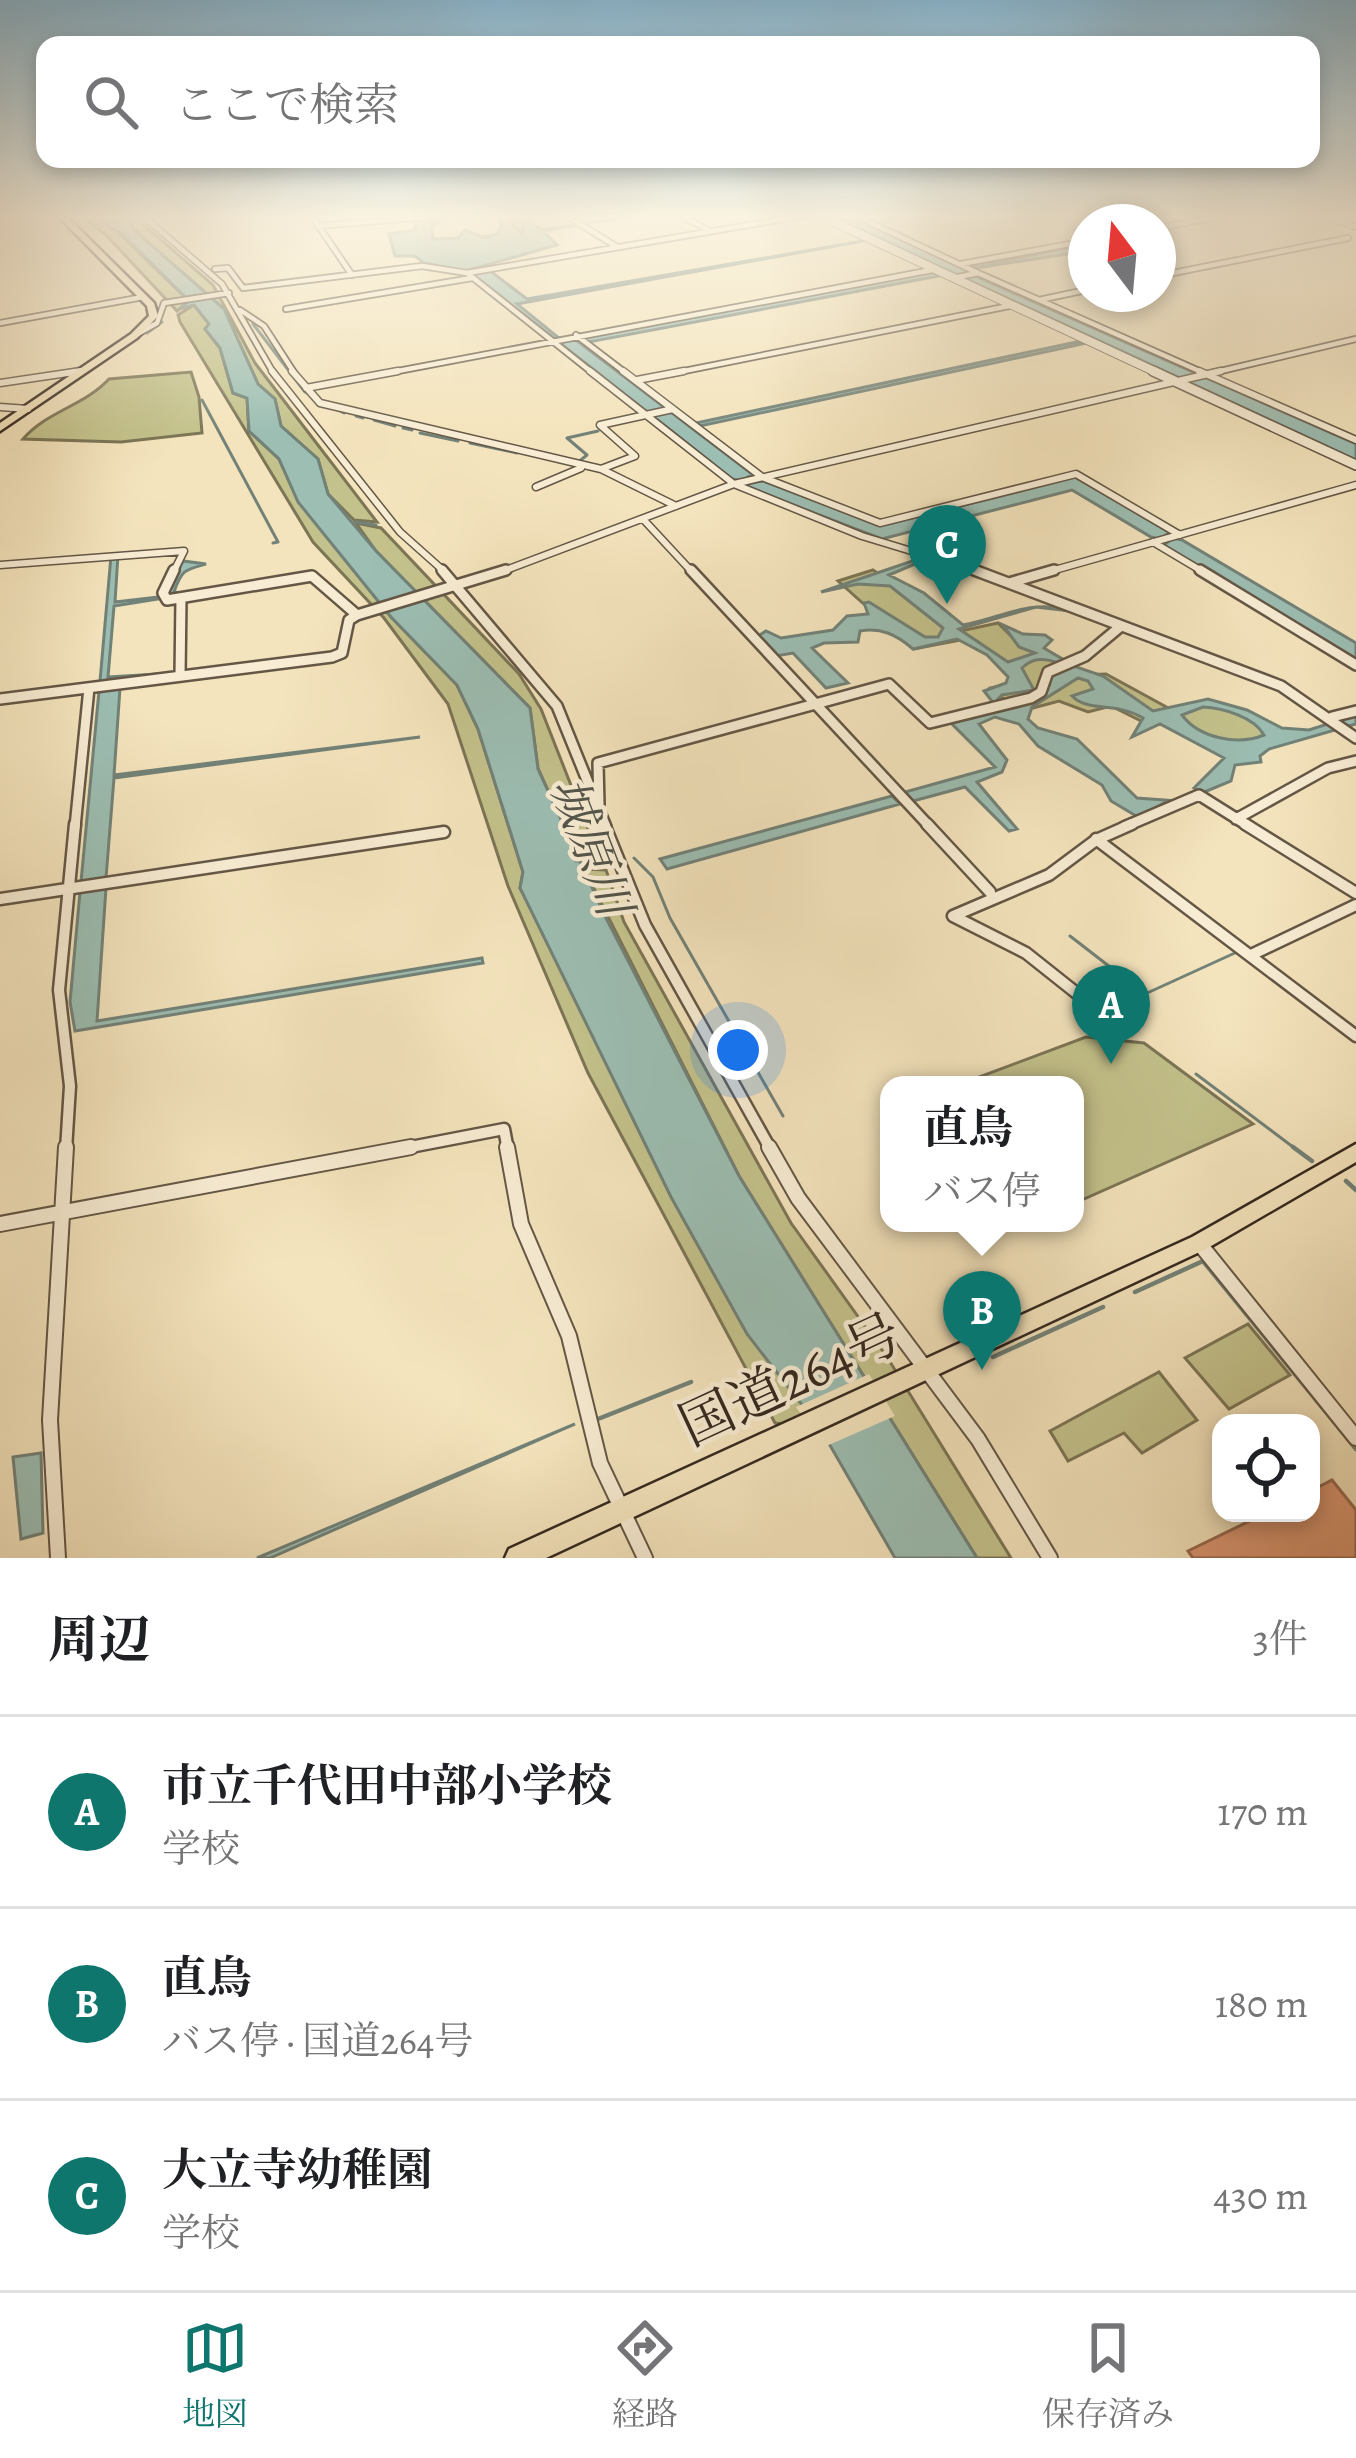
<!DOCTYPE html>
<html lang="ja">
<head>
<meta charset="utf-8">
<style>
	:root { --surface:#fff; --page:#f2f2f2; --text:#202124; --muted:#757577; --line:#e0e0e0; --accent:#0f766e }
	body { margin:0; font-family:Alegreya,"Noto Serif JP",serif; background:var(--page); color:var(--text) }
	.controls { position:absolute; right:36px; bottom:36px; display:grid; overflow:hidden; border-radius:24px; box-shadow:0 6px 18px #0003 }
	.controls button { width:108px; height:108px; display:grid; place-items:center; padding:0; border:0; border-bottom:3px solid var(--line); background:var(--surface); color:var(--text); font:60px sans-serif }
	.compass { position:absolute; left:1068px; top:204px; width:108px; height:108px; border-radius:50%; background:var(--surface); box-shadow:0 6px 18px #0003; rotate:344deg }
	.you { position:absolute; left:738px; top:1050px; width:42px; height:42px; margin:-30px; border:9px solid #fff; border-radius:50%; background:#1a73e8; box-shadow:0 0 0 18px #1a73e833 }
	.badge { display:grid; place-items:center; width:78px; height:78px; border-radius:50%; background:var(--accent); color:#fff; font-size:39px; font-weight:700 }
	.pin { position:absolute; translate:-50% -99px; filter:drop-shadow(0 3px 6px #0008) }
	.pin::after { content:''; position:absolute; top:63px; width:42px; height:36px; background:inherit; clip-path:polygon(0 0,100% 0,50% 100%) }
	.popup { position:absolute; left:880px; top:1076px; width:204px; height:156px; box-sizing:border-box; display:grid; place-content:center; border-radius:24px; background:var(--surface); filter:drop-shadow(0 3px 9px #0005); font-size:39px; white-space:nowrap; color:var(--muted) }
	.popup b { font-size:45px; color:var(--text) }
	.popup::after { content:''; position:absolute; left:50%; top:100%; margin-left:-24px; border:24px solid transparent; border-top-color:var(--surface) }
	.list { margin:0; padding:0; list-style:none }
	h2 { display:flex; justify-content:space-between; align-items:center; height:156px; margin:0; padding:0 48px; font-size:51px }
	h2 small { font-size:39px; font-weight:400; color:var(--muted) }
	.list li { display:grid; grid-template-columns:78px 1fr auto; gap:36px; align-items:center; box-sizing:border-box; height:192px; padding:0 48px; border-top:3px solid var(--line) }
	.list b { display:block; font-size:45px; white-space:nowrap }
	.list p { margin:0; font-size:39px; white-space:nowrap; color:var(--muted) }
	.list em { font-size:39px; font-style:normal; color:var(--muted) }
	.icon { flex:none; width:66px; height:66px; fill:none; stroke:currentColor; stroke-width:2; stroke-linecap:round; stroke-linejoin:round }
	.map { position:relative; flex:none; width:1356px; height:1558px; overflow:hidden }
	.search { position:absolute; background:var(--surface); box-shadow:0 6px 18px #0003; left:36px; right:36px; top:36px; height:132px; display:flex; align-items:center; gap:30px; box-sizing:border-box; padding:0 42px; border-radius:24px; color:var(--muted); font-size:45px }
	.sheet { height:732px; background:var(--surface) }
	nav { display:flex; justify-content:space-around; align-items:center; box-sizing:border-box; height:168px; border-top:3px solid var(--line); background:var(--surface); font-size:33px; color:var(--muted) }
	nav a { display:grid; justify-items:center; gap:6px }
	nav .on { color:var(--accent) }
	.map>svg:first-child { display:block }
</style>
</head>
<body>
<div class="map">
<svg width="1356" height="1558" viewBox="0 0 1356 1558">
	<rect width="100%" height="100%" fill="#f4e4bd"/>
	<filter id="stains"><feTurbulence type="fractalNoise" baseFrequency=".00167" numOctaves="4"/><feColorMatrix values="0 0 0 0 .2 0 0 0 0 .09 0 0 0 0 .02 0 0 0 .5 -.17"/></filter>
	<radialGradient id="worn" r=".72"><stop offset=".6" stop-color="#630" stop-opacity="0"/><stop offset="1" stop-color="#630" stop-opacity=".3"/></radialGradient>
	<!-- green -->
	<path fill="#c4c28c" stroke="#7c7556" stroke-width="3" d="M80,215H100L190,302L177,311L106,235Z
		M500,215H519L549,243C519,248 495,267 465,268C440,268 423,254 399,254L396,235L426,230L430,241L508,234Z
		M137,219L213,285L255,363L377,522L354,520L328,494L318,459L281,426L275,399L258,384L224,309L133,229L131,221Z
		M194,305L209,324L205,329L220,348L233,393L247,398L249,431L279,459L299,502L391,617L457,685L478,729L523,872L520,888L820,1428L775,1423L588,1073L508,886L448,704L384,618L313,542L180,322L178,315Z
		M191,372L199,397L202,433L121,442L23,439C47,411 84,406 109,379Z
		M356,523L381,528L519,674L541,709L598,854L575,851L538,768L530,708L376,551Z
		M873,570L961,631L998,623L1021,646L1038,647L1078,675L1106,674L1172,710L1214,703L1293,738L1236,760L1160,720L1147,724L1111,706L1088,712L1059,701L1018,712L991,688L1021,682L971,638L914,649L838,581Z
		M584,869L606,870L624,922L791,1223L887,1357L1011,1558H977L739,1176Z
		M1086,1037L1144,1043L1253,1124L1075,1203V1085H958Z
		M1248,1324L1290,1375L1229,1409L1185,1358Z
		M1159,1372L1197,1420L1142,1453L1124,1433L1068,1461L1050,1431Z"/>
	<!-- water -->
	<path fill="#9cbeb3" stroke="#728278" stroke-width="3" fill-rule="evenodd" d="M100,215H131L121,217L131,221L134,230L224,309L258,384L275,399L281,426L318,459L328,494L376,551L530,708L538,769L606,918L739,1176L977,1558H895L820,1428L747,1334L671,1197L520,888L523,872L478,729L457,685L391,617L298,502L279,459L249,431L247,398L233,393L220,348L205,329L209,324L194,305L179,309L189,301L123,235L102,222Z
		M457,215H511L506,219L522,233L524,225L513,215H524L541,230L641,215L543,231L557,245L465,271L424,263L415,256H395L389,234L416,230L413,220L438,223L431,227L433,239L458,238L465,230L485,238L498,234L502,222L496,216Z
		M828,215H849L965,269L1086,244V251L970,269L968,273L1356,444V460Z
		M863,241L517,304L560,339L572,337L664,407L660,411L672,413L752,474L747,478L752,482L763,481L881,526L1075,477L1169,532L1165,536L1182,540L1356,643V660L1164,545L1169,541L1151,537L1072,490L882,539L744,486L748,482L732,479L654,417L659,414L646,411L471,273L489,270L527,299Z
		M928,271L938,276L589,342L581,336Z
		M1076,342L1082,344L700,426L696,423Z
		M118,555L115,602L167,596L183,561L206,564C185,570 182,569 174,592L189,594L114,606L108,677L174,673L100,681L111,556Z
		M921,558L927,559L889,575L924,593L963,625C1001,618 1032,598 1070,611L1036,607L959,629L1008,662L1035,653L1019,647L1003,625L1023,634L1045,635L1052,640L1044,648L1064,660L1058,663C1045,658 1033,657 1022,668L1034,690L1002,695L998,699L1002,704L1041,698L1051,675L1071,665L1103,676L1153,711L1208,699L1247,710L1282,728L1309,730L1356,715V724L1269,749L1260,756L1261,762L1235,765L1231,781L1202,793L1194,788L1224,758L1160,724L1132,737L1143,718C1114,701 1089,713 1072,696L1093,689L1088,681L1078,678L1032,707L1028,719L1038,728L1077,739L1137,798L1179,801L1177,804L1164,803L1138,817L1111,801L1102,785L1038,746L1019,724L995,717L979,724L1007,760L1002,772L977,782L1017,829L1009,831L965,787L913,801L905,792L995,767L950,722L995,705L984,691L1006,683L1008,677L987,655L957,639L913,649C897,635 881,627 860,631L858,642L824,643L812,648L848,683L826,688L793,653L776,656L758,636L766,631L781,638L833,630L847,616L868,614L864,603L869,602L925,637H938L943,628L890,586L858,584L821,592ZM1203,707C1223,708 1254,717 1264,735C1238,746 1199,738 1182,715Z
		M120,688L114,775L420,737L114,778L106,878L81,882L99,691Z
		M892,796L900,804L667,869L660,859Z
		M106,888L97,1021L482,958L483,963L75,1031L70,1002L80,892Z
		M575,1424L270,1558H257Z
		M41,1453L43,1533L21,1539L13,1457Z"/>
	<!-- pier -->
	<path fill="#f4e4bd" d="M869,1374L895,1416L824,1447L796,1407Z"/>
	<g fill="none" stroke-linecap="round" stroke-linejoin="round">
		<!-- stream-far1 -->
		<path stroke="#728278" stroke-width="3" d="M253,324L305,392L344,413
			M147,333L162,322
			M202,400L278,542L273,543
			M356,416L363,418
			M374,420L395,426
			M403,428L412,430
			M420,433L458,441
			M470,443L517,453
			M577,463L587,455L567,438L598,431
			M355,522L376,525
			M634,858L653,877L670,918L783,1116
			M576,861H598
			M1070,936L1145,994L1237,952
			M1196,1074L1297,1150"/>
		<!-- stream -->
		<path stroke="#728278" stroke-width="4.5" d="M1293,1147L1312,1161
			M1346,1181L1356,1190
			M1135,1292L1203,1261L1356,1449
			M993,1357L1103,1307
			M598,1419L691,1382"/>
	</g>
	<!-- building -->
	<path fill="#db9773" stroke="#996a50" stroke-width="3" d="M1332,1480L1356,1510V1558H1193L1188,1551L1266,1513H1311V1491Z"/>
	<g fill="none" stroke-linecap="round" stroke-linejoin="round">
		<!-- minor-far4 casing -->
		<g stroke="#645746" stroke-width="8">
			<path id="minor-far4" d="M142,215L222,284L274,374
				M311,215L352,275
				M566,215L617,247
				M680,215L710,231
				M854,215L978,273L953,278
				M1101,215L1119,222
				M1321,215L1356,227
				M318,226L449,215
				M1158,228L1227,215
				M961,264L1086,241
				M215,269L228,268L243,288L422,266L467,273L807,215
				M467,273L594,374
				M978,273L1206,374
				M1158,276L1348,238
				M1039,300L1086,290
				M286,309L472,278
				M240,310L264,326L295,374
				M0,323L143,297
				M576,335L627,374
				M134,336L157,323L164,303L229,293
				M62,374L85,370
				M382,374L932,270
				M669,374L1009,306
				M1208,374L1356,339"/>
		</g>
		<!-- minor-far3 casing -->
		<g stroke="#645746" stroke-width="9">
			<path id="minor-far3" d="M272,371L400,532L446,573
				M292,371L320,403L601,469L676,506
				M590,371L734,484L862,536L984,573
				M623,371L762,477L880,523L1076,474L1180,535
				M1199,371L1356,440
				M637,380L684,371
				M0,383L81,371
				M306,388L398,371
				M0,407L28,409
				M601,469L635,456L600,425L673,409
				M536,487L581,468
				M643,519L693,573
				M1153,542L1205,573
				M0,565L184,551L173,573
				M498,573L734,484L1221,371
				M1044,573L1356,485"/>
		</g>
		<!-- minor-far2 casing -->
		<g stroke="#645746" stroke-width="14">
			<path id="minor-far2" d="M174,570L163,593L167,600L312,576L357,615
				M442,570L557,706L606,827
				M691,570L930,827
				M974,570L1281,686L1356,738
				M1200,570L1356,665
				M1009,583L1054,570
				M180,676L181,598
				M0,699L332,657L342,653L349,620L357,615L506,570
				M1332,717L1356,711
				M599,805L598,763L889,684L930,723L1031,698L1041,692L1048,672L1085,656L1121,626
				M1236,819L1328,768L1356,761
				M75,827L89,688
				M1124,827L1199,795L1250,827"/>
		</g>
		<!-- minor-far1 casing -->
		<g stroke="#645746" stroke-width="15">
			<path id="minor-far1" d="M604,824L645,925L771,1150
				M927,824L990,892
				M1245,824L1356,893
				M1096,839L1356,1036
				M0,899L444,832
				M1251,955L1356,905
				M1089,1003L1026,953L953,916L1049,875L1096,840L1132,824
				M66,1150L70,1086L59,990L75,824
				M395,1150L504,1129L508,1150"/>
		</g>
		<!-- minor casing -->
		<g stroke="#645746" stroke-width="18">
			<path id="minor" d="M507,1147L521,1224L569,1336L600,1463L645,1558
				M769,1147L798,1198L978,1439L1050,1558
				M0,1224L411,1147
				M1199,1243L1356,1438
				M58,1558L50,1420L66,1147"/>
		</g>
		<!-- tertiary-far1 casing -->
		<g stroke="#645746" stroke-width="10">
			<path id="tertiary-far1" d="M819,215L1160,374"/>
		</g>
		<!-- tertiary casing -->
		<g stroke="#645746" stroke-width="12">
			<path id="tertiary" d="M1153,371L1356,465"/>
		</g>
		<!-- primary casing -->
		<g stroke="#34281f" stroke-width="5">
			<path id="primary" d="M57,215H65L154,303L158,316L137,338L0,431V423L131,334L149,316L147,306Z"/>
		</g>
		<!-- trunk casing -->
		<g stroke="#34281f" stroke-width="5">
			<path id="trunk" d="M1356,1144V1162L1206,1249L546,1558H505L509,1549L1192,1237Z"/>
		</g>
		<!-- minor-far4 -->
		<use href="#minor-far4" stroke="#f8edd4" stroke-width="4.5"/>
		<!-- minor-far3 -->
		<use href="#minor-far3" stroke="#f8edd4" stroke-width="6"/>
		<!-- minor-far2 -->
		<use href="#minor-far2" stroke="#f8edd4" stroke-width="9"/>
		<!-- minor-far1 -->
		<use href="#minor-far1" stroke="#f8edd4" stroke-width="10"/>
		<!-- minor -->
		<use href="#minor" stroke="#f8edd4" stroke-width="14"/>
		<!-- tertiary-far1 -->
		<use href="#tertiary-far1" stroke="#f8edd4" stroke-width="8"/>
		<!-- tertiary -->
		<use href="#tertiary" stroke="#f8edd4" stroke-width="9"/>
		<!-- primary -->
		<use href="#primary" fill="#f4e4bd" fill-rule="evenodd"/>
		<!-- trunk -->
		<use href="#trunk" fill="#f4e4bd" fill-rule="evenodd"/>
	</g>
	<!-- sky -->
	<linearGradient id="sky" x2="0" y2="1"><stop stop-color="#89b8d3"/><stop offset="0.5" stop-color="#faf3e1"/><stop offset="1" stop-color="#faf3e1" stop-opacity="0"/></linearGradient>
	<rect width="1356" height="433" fill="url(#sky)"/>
	<g text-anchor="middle" stroke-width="9" stroke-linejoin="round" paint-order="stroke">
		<!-- water labels -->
		<g font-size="48" font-style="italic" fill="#53554b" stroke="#f8edd4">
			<text transform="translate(592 846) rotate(69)" y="17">城原川</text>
		</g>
		<!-- near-street labels -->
		<g font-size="54" fill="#34281f" stroke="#f8edd4">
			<text transform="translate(790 1379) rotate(-25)" y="19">国道264号</text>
		</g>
	</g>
	<rect width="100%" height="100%" filter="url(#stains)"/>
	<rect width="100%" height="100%" fill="url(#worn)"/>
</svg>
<div class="controls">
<button><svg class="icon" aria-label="locate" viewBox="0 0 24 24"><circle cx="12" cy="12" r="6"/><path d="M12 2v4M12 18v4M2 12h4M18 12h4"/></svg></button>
</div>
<svg class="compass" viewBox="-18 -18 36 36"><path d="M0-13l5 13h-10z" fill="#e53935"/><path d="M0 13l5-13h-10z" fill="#757577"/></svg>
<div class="you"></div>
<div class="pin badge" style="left:1111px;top:1064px">A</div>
<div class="pin badge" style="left:982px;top:1370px">B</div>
<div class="popup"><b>直鳥</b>バス停</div>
<div class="pin badge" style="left:947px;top:604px">C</div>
<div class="search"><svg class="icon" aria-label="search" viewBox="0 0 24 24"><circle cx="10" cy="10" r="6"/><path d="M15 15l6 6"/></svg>ここで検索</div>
</div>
<section class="sheet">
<h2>周辺<small>3件</small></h2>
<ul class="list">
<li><span class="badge">A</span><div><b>市立千代田中部小学校</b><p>学校</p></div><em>170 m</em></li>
<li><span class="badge">B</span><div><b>直鳥</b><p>バス停 · 国道264号</p></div><em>180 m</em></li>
<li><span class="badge">C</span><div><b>大立寺幼稚園</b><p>学校</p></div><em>430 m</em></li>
</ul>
</section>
<nav>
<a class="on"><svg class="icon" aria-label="map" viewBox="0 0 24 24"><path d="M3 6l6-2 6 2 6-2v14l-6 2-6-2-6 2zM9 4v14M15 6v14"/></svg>地図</a>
<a><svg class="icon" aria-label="directions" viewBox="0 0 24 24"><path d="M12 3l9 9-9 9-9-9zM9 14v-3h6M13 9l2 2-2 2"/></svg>経路</a>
<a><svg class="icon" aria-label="saved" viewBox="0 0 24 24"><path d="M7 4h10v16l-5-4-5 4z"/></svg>保存済み</a>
</nav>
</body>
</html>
